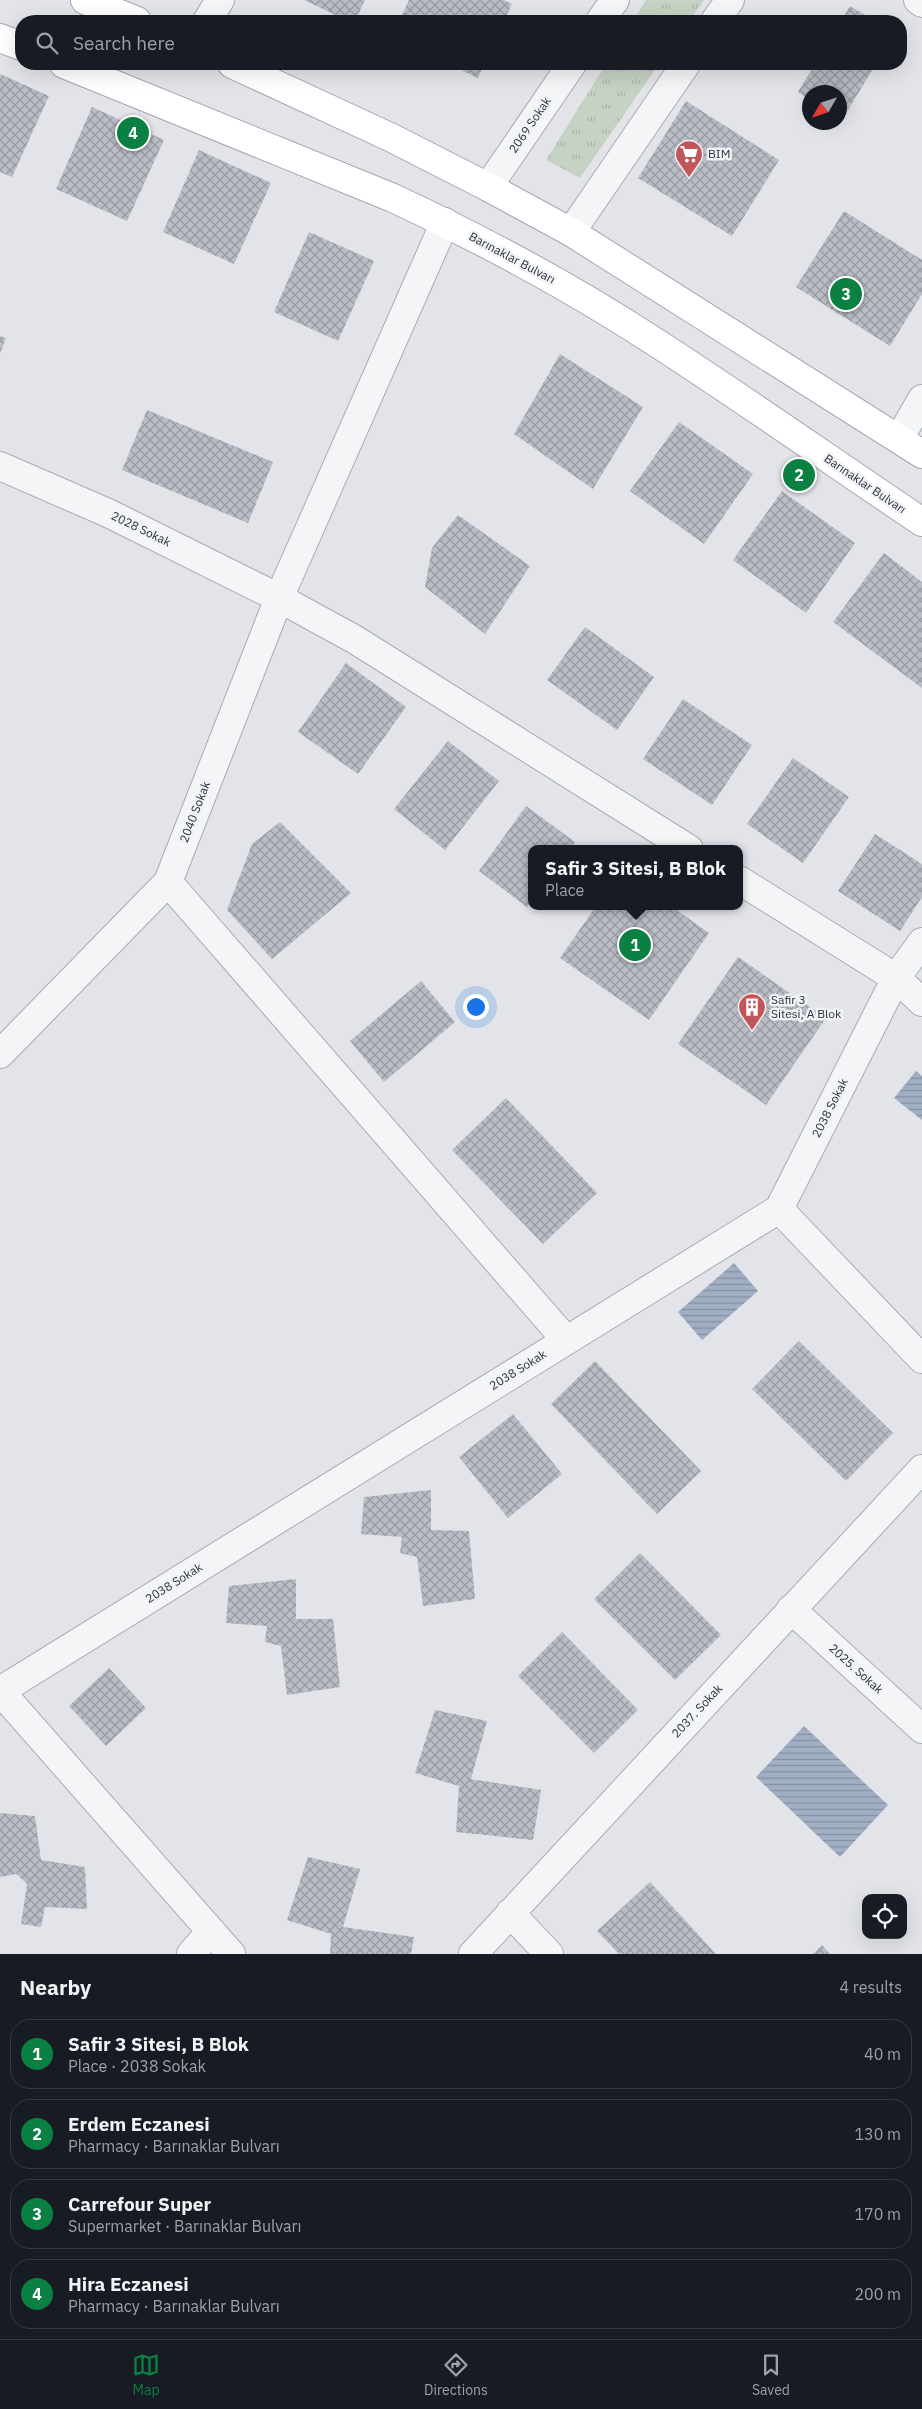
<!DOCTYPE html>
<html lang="en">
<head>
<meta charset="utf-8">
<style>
	:root { --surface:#171b24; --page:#20242c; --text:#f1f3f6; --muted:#9ea1a6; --line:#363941; --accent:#0b8043 }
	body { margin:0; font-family:"IBM Plex Sans",sans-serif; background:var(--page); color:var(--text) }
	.controls { position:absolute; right:15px; bottom:15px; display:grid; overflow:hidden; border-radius:10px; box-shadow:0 5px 20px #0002 }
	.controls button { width:45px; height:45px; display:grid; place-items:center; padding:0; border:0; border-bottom:1px solid var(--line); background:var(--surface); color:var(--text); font:25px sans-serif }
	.compass { position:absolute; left:802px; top:85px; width:45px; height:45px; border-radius:50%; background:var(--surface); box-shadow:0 5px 20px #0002; rotate:231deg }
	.you { position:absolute; left:475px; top:1006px; width:18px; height:18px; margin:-12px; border:4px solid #fff; border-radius:50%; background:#1a73e8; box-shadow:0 0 0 8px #1a73e833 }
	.badge { display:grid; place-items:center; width:32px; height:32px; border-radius:50%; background:var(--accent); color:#fff; font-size:16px; font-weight:700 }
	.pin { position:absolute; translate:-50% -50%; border:2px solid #fff; box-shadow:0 1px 5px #0006 }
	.popup { position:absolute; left:528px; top:845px; width:215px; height:65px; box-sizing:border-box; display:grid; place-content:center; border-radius:10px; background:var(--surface); filter:drop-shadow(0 1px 4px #0005); font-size:16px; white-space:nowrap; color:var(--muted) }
	.popup b { font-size:19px; color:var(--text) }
	.popup::after { content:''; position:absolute; left:50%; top:100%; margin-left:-10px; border:10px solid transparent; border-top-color:var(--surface) }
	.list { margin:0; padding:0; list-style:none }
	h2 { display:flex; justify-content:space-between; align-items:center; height:65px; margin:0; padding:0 20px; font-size:21px }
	h2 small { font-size:16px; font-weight:400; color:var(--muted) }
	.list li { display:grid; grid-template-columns:32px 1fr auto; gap:15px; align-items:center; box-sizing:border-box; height:70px; margin:0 10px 10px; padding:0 10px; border:1px solid var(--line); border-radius:20px }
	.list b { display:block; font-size:19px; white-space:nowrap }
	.list p { margin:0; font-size:16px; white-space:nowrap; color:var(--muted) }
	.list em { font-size:16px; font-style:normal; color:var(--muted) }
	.icon { flex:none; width:28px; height:28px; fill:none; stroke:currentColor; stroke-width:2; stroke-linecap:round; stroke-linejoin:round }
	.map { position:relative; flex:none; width:922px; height:1954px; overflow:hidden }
	.search { position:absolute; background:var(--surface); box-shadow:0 5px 20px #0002; left:15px; right:15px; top:15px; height:55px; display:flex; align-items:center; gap:12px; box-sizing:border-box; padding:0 18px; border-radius:20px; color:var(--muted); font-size:19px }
	.sheet { height:385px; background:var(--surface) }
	nav { display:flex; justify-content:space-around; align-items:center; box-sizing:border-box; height:70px; border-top:1px solid var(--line); background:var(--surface); font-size:14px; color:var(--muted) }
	nav a { display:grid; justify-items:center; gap:2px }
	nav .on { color:var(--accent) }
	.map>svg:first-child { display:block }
</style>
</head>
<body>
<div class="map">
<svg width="922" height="1954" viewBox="0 0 922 1954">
	<defs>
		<pattern id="grass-tufts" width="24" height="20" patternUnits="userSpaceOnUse" patternTransform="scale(1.25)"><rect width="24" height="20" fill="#c6d2c4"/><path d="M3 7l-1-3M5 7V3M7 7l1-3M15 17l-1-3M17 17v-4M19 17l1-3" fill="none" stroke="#aab5a9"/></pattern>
		<pattern id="water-rules" width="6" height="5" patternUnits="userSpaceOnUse" patternTransform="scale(1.25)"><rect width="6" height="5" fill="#a1afc5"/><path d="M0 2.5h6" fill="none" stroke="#838fa1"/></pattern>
		<pattern id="building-cross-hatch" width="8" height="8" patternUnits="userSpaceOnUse" patternTransform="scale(1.25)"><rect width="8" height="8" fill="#babdc5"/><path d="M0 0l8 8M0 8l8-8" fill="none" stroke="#979aa1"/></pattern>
	</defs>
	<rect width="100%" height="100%" fill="#e2e4e9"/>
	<!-- grass -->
	<path fill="url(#grass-tufts)" d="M646,0H704L689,21H633Z
		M606,64H659L580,178L546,160Z"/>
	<!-- water -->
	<path fill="url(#water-rules)" d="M916,1071L922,1076V1120L894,1098Z
		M734,1263L758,1291L702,1340L678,1312Z
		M804,1726L888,1805L840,1857L756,1777Z"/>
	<!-- building -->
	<path fill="url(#building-cross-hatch)" d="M304,0H365L355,21H348Z
		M409,0H504L512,4L504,21H399Z
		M850,6L875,21H841Z
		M448,64H484L478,78Z
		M815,64H876L842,120L840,118V92H810V100L798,92Z
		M0,74L49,96L12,177L0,172Z
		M686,101L779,160L732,236L638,178Z
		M92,107L164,140L127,221L56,189Z
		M199,150L271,183L234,264L163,232Z
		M844,211L922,260V294L890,346L796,287Z
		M309,232L374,261L338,341L274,312Z
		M0,336L6,338L0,353Z
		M560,354L643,407L593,489L514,434Z
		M147,410L273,462L248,523L122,470Z
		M679,422L753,474L704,544L630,491Z
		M782,491L855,543L806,613L733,560Z
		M458,515L530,566L485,634L425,587L432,548Z
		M884,553L922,582V688L833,622Z
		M585,627L654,677L617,730L547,680Z
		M346,663L406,707L358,774L298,732Z
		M683,699L752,745L712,805L643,759Z
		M448,741L499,781L445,850L394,809Z
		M793,758L849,797L803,863L747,824Z
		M526,806L575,842L570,849H531V902L527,907L479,871Z
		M280,822L351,893L272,959L227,910L252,844Z
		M875,834L922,864V897L900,931L838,891Z
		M596,906H671L709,933L649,1020L560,958Z
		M738,957L826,1018L766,1105L678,1044Z
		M421,981L455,1022L384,1082L350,1041Z
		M506,1098L597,1193L543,1244L452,1150Z
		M799,1341L893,1433L846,1481L752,1389Z
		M595,1361L701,1471L657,1514L551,1404Z
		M513,1414L562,1474L508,1518L459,1457Z
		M431,1490V1530L469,1531L475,1599L423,1606L417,1557L400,1553L402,1537L361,1534L364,1497Z
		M640,1553L721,1635L675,1680L594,1599Z
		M296,1579V1619H333L340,1687L287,1695L281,1646L265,1642L267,1626L226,1623L229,1586Z
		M562,1632L638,1710L594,1753L518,1676Z
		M109,1668L146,1708L106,1746L69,1706Z
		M435,1710L487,1721L471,1779L541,1790L533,1840L456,1832L459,1786L415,1773Z
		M0,1813L35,1816L41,1860L85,1867L87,1909L45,1907L41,1927L21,1924L27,1884L16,1874L0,1877Z
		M308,1857L360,1869L343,1927L414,1937L411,1954H330L331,1934L287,1920Z
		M650,1882L716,1954H619L597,1931Z
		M822,1945L830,1954H813Z"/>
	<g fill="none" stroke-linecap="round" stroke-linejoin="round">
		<!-- minor casing -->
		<g stroke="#a8abb3" stroke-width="30">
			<path id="minor" d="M918,0L922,3
				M207,21L220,0
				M600,21L615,0
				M715,21L730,0
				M488,187L572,64
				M571,232L686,64
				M899,439L922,399
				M0,466L108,513L279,598L445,222
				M739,880L896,978L922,1002
				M168,882L566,1340
				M0,1054L168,882L279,598L354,639L689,849
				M779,1209L922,1359
				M791,1609L922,1729
				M0,1691L779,1209L896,978L922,942
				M0,1691L231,1954
				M510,1913L549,1954
				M191,1954L211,1931
				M473,1954L922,1469"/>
		</g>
		<!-- major casing -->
		<g stroke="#a3a7b3" stroke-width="30">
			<path id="major" d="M85,0L137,21
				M0,38L21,46
				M64,64L393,198C481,239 567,285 649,338C741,397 831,461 922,522
				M232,64L392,138L488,187L571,232L922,454"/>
		</g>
		<!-- minor -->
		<use href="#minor" stroke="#f4f5f7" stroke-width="28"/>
		<!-- major -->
		<use href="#major" stroke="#fff" stroke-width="28"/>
	</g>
	<!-- icons -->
	<defs>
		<g id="supermarket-pin" transform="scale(1.4375)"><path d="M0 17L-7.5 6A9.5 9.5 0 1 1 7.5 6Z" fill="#c0555a" stroke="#f1f3f6"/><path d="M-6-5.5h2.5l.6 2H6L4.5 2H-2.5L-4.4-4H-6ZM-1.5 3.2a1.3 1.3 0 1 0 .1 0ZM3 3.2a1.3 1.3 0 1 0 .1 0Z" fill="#fff"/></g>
		<g id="building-pin" transform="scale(1.4375)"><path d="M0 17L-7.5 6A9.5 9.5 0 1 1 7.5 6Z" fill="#c0555a" stroke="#f1f3f6"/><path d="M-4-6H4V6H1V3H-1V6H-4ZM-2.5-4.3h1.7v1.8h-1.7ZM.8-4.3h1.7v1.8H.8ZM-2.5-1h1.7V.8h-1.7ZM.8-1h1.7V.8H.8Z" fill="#fff"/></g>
	</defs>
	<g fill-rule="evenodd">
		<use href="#supermarket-pin" x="689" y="154"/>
		<use href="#building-pin" x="752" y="1007"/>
	</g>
	<g text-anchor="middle" stroke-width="5" stroke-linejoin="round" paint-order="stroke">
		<!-- street labels -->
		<g font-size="12" fill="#2c313f" stroke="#f1f3f6">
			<text transform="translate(530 125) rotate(-56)" y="4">2069 Sokak</text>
			<text transform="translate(512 258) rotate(28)" y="4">Barınaklar Bulvarı</text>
			<text transform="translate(865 484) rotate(34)" y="4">Barınaklar Bulvarı</text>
			<text transform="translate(141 529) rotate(26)" y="4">2028 Sokak</text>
			<text transform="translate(195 812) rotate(-69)" y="4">2040 Sokak</text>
			<text transform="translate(830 1108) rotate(-63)" y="4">2038 Sokak</text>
			<text transform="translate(518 1370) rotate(-32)" y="4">2038 Sokak</text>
			<text transform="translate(174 1583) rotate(-32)" y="4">2038 Sokak</text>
			<text transform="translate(856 1669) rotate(42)" y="4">2025. Sokak</text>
			<text transform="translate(697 1711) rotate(-47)" y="4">2037. Sokak</text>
		</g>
		<!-- poi labels -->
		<g font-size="12" fill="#2c313f" stroke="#f1f3f6" text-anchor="start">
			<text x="708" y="158">BIM</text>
			<text x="771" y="1004">Safir 3<tspan x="771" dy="14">Sitesi, A Blok</tspan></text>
		</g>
	</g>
</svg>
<div class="controls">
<button><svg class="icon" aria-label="locate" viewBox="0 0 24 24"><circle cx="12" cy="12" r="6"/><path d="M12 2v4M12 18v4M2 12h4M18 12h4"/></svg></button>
</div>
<svg class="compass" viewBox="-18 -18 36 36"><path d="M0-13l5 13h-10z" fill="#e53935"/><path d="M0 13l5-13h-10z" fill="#9ea1a6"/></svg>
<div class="you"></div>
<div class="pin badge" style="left:635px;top:945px">1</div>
<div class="popup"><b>Safir 3 Sitesi, B Blok</b>Place</div>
<div class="pin badge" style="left:799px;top:475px">2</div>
<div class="pin badge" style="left:846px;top:294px">3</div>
<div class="pin badge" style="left:133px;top:133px">4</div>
<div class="search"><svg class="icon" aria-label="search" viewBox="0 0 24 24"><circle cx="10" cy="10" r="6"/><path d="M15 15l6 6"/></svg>Search here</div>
</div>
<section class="sheet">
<h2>Nearby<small>4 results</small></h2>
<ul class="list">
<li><span class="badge">1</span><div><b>Safir 3 Sitesi, B Blok</b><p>Place · 2038 Sokak</p></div><em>40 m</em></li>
<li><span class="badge">2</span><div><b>Erdem Eczanesi</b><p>Pharmacy · Barınaklar Bulvarı</p></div><em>130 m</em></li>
<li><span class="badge">3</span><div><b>Carrefour Super</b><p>Supermarket · Barınaklar Bulvarı</p></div><em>170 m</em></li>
<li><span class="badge">4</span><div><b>Hira Eczanesi</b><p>Pharmacy · Barınaklar Bulvarı</p></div><em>200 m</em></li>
</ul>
</section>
<nav>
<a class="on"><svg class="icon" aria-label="map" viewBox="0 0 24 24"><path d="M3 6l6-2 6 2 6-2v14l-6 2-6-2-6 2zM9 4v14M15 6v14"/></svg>Map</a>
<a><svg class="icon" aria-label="directions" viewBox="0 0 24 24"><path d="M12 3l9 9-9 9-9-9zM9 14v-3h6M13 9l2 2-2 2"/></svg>Directions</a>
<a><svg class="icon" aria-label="saved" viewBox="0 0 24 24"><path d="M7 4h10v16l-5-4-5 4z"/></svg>Saved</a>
</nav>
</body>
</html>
